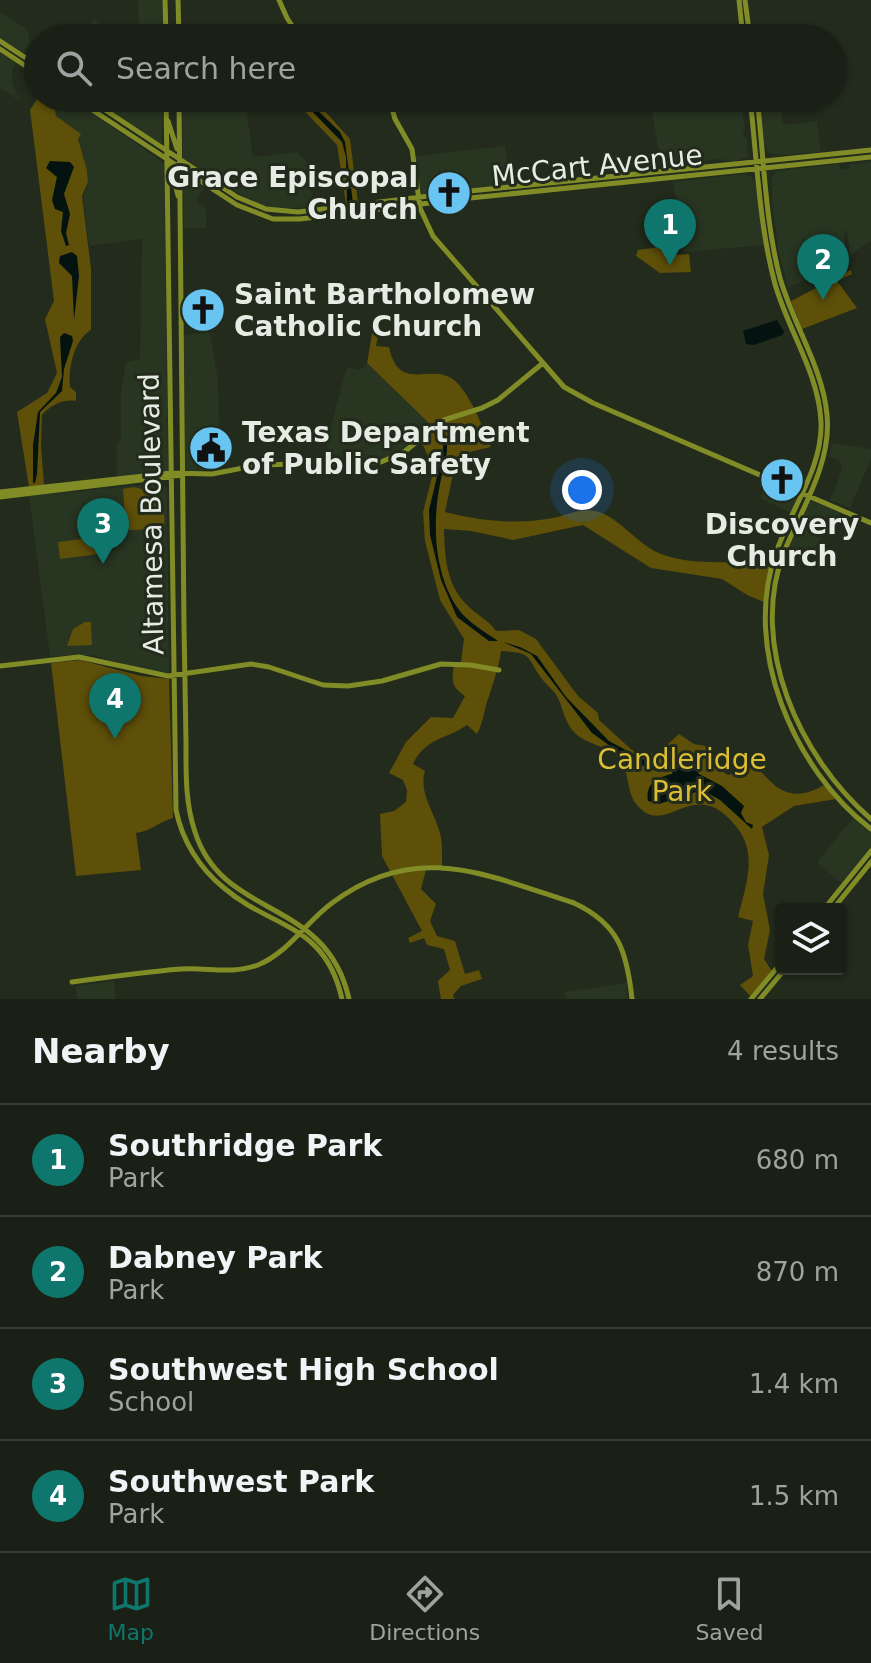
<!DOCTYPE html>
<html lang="en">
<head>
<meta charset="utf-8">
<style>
	:root { --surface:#1a2015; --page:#272d22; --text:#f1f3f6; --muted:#9fa3a0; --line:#383e34; --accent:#0f766e }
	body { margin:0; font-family:"DejaVu Sans",sans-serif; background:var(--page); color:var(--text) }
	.controls { position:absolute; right:24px; bottom:24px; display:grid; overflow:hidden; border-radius:8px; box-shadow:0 2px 6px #0004 }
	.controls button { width:72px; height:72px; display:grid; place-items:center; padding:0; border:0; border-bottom:2px solid var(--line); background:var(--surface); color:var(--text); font:40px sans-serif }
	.you { position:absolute; left:582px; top:490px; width:28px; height:28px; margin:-20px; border:6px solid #fff; border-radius:50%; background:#1a73e8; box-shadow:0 0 0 12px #1a73e833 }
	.badge { display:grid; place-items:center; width:52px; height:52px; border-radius:50%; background:var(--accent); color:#fff; font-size:26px; font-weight:700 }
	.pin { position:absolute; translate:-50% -66px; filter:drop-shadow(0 2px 4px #0008) }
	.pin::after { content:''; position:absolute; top:42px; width:28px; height:24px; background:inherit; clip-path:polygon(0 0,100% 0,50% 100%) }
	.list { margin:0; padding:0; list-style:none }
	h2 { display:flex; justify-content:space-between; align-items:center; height:104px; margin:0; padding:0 32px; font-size:34px }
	h2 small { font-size:26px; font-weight:400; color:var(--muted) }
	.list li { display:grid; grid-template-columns:52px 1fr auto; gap:24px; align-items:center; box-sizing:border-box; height:112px; padding:0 32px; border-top:2px solid var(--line) }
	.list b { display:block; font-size:30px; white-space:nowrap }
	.list p { margin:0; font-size:26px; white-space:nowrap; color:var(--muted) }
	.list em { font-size:26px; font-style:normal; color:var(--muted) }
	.icon { flex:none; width:44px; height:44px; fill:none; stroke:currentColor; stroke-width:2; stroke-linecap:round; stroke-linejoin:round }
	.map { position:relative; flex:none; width:871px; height:999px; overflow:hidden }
	.search { position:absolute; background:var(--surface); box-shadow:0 2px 6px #0004; left:24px; right:24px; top:24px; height:88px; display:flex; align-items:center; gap:20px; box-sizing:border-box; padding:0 28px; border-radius:44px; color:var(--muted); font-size:30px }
	.sheet { height:552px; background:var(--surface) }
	nav { display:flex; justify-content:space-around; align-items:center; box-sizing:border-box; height:112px; border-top:2px solid var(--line); background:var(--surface); font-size:22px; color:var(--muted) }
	nav a { display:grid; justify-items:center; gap:4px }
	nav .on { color:var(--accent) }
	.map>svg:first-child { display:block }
</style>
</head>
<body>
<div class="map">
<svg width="871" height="999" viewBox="0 0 871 999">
	<rect width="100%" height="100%" fill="#222b1c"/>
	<!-- built -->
	<path fill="#283521" d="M138,0H162L163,30L139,26Z
		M0,12L27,29L30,42L22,54L0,39Z
		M94,19L124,37L125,38H81Z
		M0,53L16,63L12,70V81L20,101L0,88Z
		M56,98H70L164,163L168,471L117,477V445L121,436V392L126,362L140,359L142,239L89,246L83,197L87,187L88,173L78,139L56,116L54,102Z
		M92,98H162V144Z
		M182,98H245L253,157L297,152L308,163L313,207L274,209L256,202L232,190L183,158Z
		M650,98H745L746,102L741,103L745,130L743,133V137L747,138L748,157L732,162L721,159L695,162L691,154L679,156L678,165L661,167Z
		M780,98L783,125L817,121L821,152L780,155L768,153L764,142L759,99Z
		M505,146L510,185L420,194L416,156Z
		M871,162V241L850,255L847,231H844L845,254L806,259L811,278L788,287L778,250L772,201V177L777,171L839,164L840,170L850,168L849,164Z
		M744,174L752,177L758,189L764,245L685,252L673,182Z
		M183,177L204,188L196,201L206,209V228H184Z
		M210,333L218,380L220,470L185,471L184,335Z
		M367,363L431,425L406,448L387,459L368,462L326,461L328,436L347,367L360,370Z
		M832,443L871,449V459L850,508L830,500L842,470L839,460L829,457Z
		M767,480L798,495L791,513L760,498Z
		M163,483L167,488L169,673L145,670L92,655L50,656L29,496Z
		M808,500L841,513L832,532L825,529L814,550H788Z
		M853,818L871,833V847L841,883L817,862Z
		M114,981L116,999H77L75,986Z
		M626,983L628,999H566L565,992Z"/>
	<!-- green -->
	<path fill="#5e4f09" d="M38,98H56L54,102L56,116L81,134L78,139L87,170L88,182L82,196L91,269V330C74,340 68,368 70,387L76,392V401C63,399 51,405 42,415L41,446L44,485L29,487L17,412L47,393L57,373L45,319L54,301L30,110Z
		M292,98H313L350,139L358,203L346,204L337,145Z
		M675,245L676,255L689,254L691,272L660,273L636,256L638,250Z
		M851,270L852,274L837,281L857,308L802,329L791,301Z
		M373,328L379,330L376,346L389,347C399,394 431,362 454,380C470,393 483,428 491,447L465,453L456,460L445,512C482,521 515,525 553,518C567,515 581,508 595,511C618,515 637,545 661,554C695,567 735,559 770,565L764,602L747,595L722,579L651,568L583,525L513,540L471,531L444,529C445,558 446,585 468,606C478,616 489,620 496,631L519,630L536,639L578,696L598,713L599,720L632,750L643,754L658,753L679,734L694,744L705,746L713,766L728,775C736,773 746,767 753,768C760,769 764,775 768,779C786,798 803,797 824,785L836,799L794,806L762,827L769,855L763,894L770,930L764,959L772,971L751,997L740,985L753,976L748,945L753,921L738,917C745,888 758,855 738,829C694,770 667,841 637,805C626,792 630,773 620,760C608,745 585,745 573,731C565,722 563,709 558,698C554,690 547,686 542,679C525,656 534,653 501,651C499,667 494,680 489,696C484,709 484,721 477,734L467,725C446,740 426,737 413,764L425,771C419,792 432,808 438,827C443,839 442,852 442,866H427L421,889L436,904L430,921L437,936L455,941L465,974L479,970L482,979L461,986L453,995L454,999H441L438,981L450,970L444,949L427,945L424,938L410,943L408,938L422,931L382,856L380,814L394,811L406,802L407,790L403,780L389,773L406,742L431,717L453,718L465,696C450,685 452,681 454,663L461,662L464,639L440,600L425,541L423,512L434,469L421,441L435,429L367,363Z
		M134,487C157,492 167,506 164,529L128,530L126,527L123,489Z
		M97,537L99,554L60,559L58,542Z
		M85,622H91L92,645L67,646L73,629Z
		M80,660L141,676L169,679L173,818C159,822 151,831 136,833L141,870L76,876L51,663Z"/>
	<!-- water -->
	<path fill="#04130f" d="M299,98H305L340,132L345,142L353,203L347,204L346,157L342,142Z
		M50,161L70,162L74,167L64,194L70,214L66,233L69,245L66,246L61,231L63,212L55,209L52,200L57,177L46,168Z
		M72,252L77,256L79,276L74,320L72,276L59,263L60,256Z
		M777,320L784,332L782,335L754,345L746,344L743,331Z
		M64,333L72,336L73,341L64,369L62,391L40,412L37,474L35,483H33V445L38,412L56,393L62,377L60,337Z
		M441,425C453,445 444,462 440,484C432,524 434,575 459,610C469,623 485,632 498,641H489L457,617L441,580L430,535L429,510L443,451V438L435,429Z
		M503,642L520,647L537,656L566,697L609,741L661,769L653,770L630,760L592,733L531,654Z
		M685,753L694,760L699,774L722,786L744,806L741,813L746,822L753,825L752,829L720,800L702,790L659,804L648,801C645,784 657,777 672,774L674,761Z"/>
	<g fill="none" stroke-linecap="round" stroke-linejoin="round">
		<!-- secondary -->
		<path stroke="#818c26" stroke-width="5" d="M165,0L166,38
			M178,0L179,38
			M279,0L287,18L300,38
			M739,0L743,38
			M745,0L750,38
			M0,41L38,66
			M0,49L38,74
			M74,98L237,205L273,219H300L470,198L871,157
			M87,98L237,197L266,209L298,212L470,191L871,150
			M166,98L176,810C182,840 199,868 224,888C272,929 325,923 342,999
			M179,98C180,274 181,450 184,626C185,665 185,703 186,742C186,772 185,802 195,832C223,920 326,896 349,999
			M389,98L395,119L412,149L420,208L433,236L564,387L593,403L871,523
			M750,98C757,159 759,225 775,284C788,330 819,374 821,422C823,468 790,510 776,553C742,648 793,769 871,829
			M757,98C764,157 765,221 780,278C793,324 823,368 827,415C832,463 801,510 784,552C748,645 800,758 871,819
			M168,121L177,149
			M170,163L178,196
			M0,492L171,473L212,474L259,465L381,462L404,452L444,420L482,408L498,400L543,363
			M0,497L182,475
			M0,666L79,657L168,676L251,664L269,667L323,685L348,686L382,681L441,664L470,665L499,670
			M824,909L871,851
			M833,909L871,862
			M72,982C108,977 144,972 181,969C208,967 231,975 258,965C289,952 306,922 332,903C416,840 486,875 574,903C619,924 627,952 632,999
			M751,999L781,963
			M760,999L785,969"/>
	</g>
	<!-- icons -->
	<defs>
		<g id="church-disc" transform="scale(2.3)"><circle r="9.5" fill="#68c4f0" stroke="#222b1c"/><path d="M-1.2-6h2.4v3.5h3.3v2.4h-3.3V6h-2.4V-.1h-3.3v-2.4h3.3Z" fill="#111"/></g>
		<g id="civic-disc" transform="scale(2.3)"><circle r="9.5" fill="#68c4f0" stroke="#222b1c"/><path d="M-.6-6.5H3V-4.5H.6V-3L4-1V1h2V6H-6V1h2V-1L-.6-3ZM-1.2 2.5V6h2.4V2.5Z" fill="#111"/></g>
	</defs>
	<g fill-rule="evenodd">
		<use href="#church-disc" x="449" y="193"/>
		<use href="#church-disc" x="203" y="310"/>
		<use href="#civic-disc" x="211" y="448"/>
		<use href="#church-disc" x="782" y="480"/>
	</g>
	<g text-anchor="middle" stroke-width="6" stroke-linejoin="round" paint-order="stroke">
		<!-- street labels -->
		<g font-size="28" fill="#e6ece3" stroke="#222b1c">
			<text transform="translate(597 165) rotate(-6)" y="10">McCart Avenue</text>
			<text transform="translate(151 514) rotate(-91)" y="10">Altamesa Boulevard</text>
		</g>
		<!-- poi labels -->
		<g font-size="28" font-weight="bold" fill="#e6ece3" stroke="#222b1c" text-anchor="start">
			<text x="418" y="187" text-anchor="end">Grace Episcopal<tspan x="418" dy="32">Church</tspan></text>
			<text x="234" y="304">Saint Bartholomew<tspan x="234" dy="32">Catholic Church</tspan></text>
			<text x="242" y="442">Texas Department<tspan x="242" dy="32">of Public Safety</tspan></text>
			<text x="782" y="534" text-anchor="middle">Discovery<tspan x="782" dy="32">Church</tspan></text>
		</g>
		<!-- park labels -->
		<g font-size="28" fill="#dcbe34" stroke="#222b1c">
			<text x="682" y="769">Candleridge<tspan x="682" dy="32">Park</tspan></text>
		</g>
	</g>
</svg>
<div class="controls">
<button><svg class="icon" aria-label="layers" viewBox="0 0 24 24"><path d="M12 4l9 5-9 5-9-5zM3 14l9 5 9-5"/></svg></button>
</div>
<div class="you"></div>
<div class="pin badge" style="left:670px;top:265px">1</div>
<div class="pin badge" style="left:823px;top:300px">2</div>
<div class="pin badge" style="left:103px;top:564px">3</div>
<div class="pin badge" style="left:115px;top:739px">4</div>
<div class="search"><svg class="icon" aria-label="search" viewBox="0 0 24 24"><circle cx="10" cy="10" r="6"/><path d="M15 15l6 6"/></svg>Search here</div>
</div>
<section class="sheet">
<h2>Nearby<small>4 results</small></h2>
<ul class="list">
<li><span class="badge">1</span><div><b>Southridge Park</b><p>Park</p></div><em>680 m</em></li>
<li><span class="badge">2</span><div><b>Dabney Park</b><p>Park</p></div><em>870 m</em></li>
<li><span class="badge">3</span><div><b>Southwest High School</b><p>School</p></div><em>1.4 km</em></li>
<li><span class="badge">4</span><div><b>Southwest Park</b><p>Park</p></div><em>1.5 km</em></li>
</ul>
</section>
<nav>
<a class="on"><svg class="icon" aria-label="map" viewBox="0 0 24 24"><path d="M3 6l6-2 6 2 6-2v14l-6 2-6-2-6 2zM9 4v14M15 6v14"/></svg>Map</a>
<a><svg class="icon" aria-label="directions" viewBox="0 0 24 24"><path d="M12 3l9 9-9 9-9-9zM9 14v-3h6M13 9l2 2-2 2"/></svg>Directions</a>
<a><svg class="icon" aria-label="saved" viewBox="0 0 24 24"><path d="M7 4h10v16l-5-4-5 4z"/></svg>Saved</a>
</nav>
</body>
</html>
